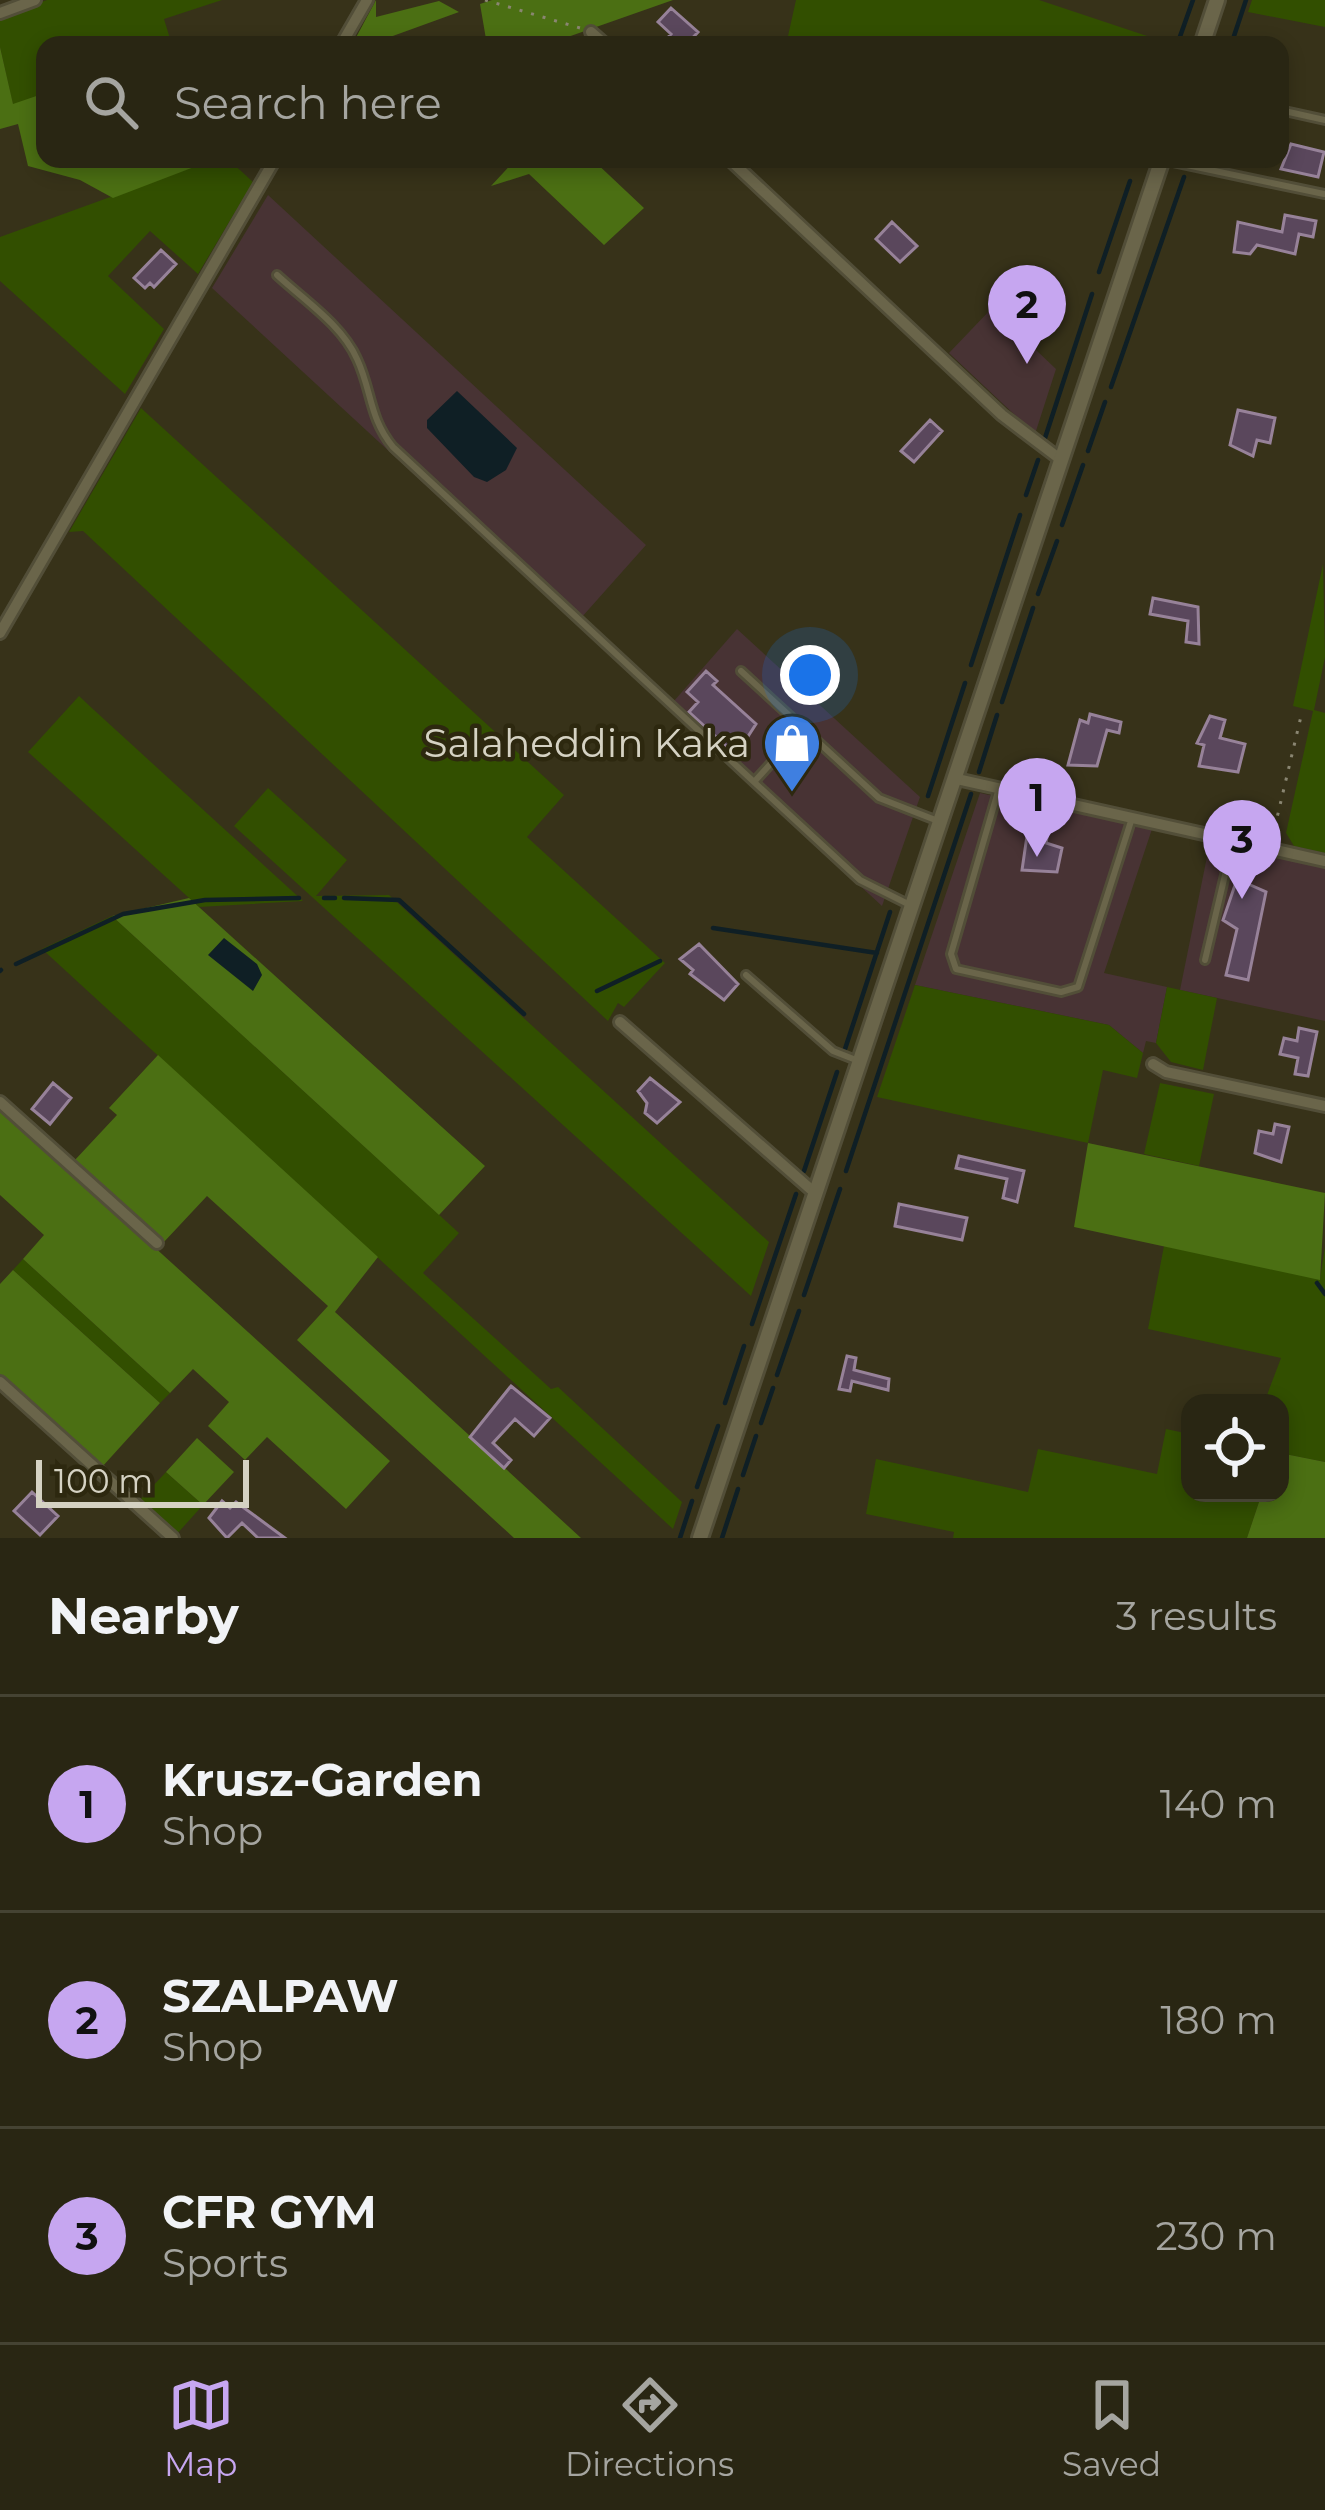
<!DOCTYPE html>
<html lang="en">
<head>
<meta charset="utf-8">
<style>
	:root { --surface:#292613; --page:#312e1c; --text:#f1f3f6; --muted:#a5a5a0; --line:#454333; --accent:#c6a6f0 }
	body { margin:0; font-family:Montserrat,sans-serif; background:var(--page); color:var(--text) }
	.controls { position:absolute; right:36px; bottom:36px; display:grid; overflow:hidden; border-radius:24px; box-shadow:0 6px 18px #0003 }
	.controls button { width:108px; height:108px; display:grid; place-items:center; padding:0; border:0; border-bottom:3px solid var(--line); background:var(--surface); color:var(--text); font:60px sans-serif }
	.scale { position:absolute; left:36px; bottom:30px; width:213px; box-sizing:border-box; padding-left:12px; border:6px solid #d5d2c3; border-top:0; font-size:33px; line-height:42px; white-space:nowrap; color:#d5d2c3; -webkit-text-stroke:9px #2d280f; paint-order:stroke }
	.you { position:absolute; left:810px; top:675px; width:42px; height:42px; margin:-30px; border:9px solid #fff; border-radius:50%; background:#1a73e8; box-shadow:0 0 0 18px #1a73e833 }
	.badge { display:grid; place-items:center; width:78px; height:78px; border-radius:50%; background:var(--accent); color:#111; font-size:39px; font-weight:700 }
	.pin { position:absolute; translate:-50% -99px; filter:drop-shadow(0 3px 6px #0008) }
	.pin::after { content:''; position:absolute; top:63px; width:42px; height:36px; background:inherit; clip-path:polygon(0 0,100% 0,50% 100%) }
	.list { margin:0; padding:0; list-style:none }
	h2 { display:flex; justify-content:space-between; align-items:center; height:156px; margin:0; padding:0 48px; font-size:51px }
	h2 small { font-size:39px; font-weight:400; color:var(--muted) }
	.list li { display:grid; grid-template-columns:78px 1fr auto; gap:36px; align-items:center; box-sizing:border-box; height:216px; padding:0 48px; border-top:3px solid var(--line) }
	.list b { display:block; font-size:45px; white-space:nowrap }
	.list p { margin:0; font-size:39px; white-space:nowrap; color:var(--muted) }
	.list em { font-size:39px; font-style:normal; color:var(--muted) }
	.icon { flex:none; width:66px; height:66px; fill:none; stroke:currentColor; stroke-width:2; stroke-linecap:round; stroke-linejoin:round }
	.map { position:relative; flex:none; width:1325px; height:1538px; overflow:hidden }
	.search { position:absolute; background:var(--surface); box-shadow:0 6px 18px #0003; left:36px; right:36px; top:36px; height:132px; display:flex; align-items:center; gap:30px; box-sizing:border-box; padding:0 42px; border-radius:24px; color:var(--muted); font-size:45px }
	.sheet { height:804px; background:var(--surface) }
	nav { display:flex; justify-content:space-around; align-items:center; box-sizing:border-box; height:168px; border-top:3px solid var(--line); background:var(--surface); font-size:33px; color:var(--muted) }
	nav a { display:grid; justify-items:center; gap:6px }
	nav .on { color:var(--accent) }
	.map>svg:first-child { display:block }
</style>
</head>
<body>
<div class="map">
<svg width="1325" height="1538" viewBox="0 0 1325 1538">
	<rect width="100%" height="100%" fill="#373219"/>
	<!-- commercial -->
	<path fill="#483334" d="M268,195L646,545L581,618L674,701L737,629L920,797L882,906L212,288Z
		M992,308L1056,369L1035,434L949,353Z
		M980,793L1152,829L1104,973L1167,987L1156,1043L1146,1041L1143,1053L1109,1025L915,985Z
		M1210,842L1325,866V1021L1180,990Z"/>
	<!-- green -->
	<path fill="#324f00" d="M47,0H222L164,19L172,45H45V93L13,105L0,47V16Z
		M796,0H1039L1165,42L786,45Z
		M1252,0H1325V27L1248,12Z
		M215,159H228L253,182L198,274L150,231L108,276L164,329L125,394L0,281V237Z
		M141,408L564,795L527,837L665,963L624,1007L618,1003L608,1021L83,531L69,532Z
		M1323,564L1325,657L1314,710L1325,713V853L1294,846L1286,833L1313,711L1293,706Z
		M79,696L94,710L303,901L199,907L28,752Z
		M268,788L347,860L316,896L389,895L769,1242L751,1296L234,826Z
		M112,916L459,1233L423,1273L551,1389L558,1387L682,1502L673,1529L42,949Z
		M915,985L1109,1025L1143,1053L1137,1078L1103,1070L1088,1143L877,1097Z
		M1167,987L1217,998L1203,1070L1171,1062L1156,1043Z
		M1160,1083L1214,1094L1199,1166L1144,1154Z
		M1164,1246L1320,1279L1325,1247V1462L1280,1453V1403H1264L1281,1358L1148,1329Z
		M23,1259L170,1393L160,1403L13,1270Z
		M1166,1429L1190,1434V1493H1262L1247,1538H953L954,1532L866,1514L876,1459L1028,1492L1038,1449L1157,1474Z
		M166,1472L203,1505L176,1535L139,1501Z"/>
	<!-- forest -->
	<path fill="#4b6f13" d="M376,0V17L439,1L459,12L368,45H352Z
		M492,0H673L545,45H487L480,4Z
		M0,47L13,104L45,93V159H215L113,198L80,180L28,166L18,124L0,129Z
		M516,159H592L644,208L604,245L529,174L491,186Z
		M189,898L485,1166L439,1215L112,916Z
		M158,1055L378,1257L335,1312L581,1538H514L297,1340L328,1306L207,1196L163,1243L74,1161L117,1115L109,1108Z
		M0,1107L390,1461L346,1509L267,1437L245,1460L208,1426L229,1402L193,1369L170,1393L23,1259L44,1235L0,1195Z
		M1088,1143L1325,1193L1320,1280L1074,1227Z
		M13,1270L160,1403L102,1467L0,1374V1284Z
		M197,1438L234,1472L203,1505L166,1472Z
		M1280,1453L1325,1462V1538H1247L1262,1493H1280Z"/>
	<!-- water -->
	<path fill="#0f1f25" d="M457,391L517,448L506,470L487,482L474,477L427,428V420Z
		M224,938L257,964L262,975L253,991L208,955Z"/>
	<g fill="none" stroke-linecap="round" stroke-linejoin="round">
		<!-- stream -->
		<path stroke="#0f1f25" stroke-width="4.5" d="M1177,45L1193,0
			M1231,45L1246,0
			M1137,159H1138
			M1099,272L1130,181
			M1111,387L1184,177
			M1045,438L1092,294
			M1088,451L1105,402
			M1026,495L1038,460
			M1062,525L1083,465
			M1038,594L1057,541
			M971,665L1020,515
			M1002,702L1033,608
			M979,772L997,715
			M928,796L965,683
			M324,898H335
			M344,898L399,900L524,1014
			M713,928L877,953
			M16,964L123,914L205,900L299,898
			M0,971L1,970
			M597,991L660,961
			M845,1049L890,912
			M804,1171L837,1072
			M846,1171L971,794
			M1317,1283L1325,1294
			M804,1295L840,1189
			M752,1324L796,1194
			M777,1375L799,1311
			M725,1403L744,1346
			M761,1423L773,1388
			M743,1475L756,1436
			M697,1487L718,1426
			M680,1538L692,1501
			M722,1538L738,1489"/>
	</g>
	<!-- building -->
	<path fill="#5a475c" stroke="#978299" stroke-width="3" d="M671,8L698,32L686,45H661L671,34L658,22Z
		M1291,144L1324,152L1318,177L1281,169Z
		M1285,215L1316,221L1313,237L1299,234L1295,254L1257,245L1250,254L1234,252L1238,222L1282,232Z
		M892,222L917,246L900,262L876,239Z
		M161,250L176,264L154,287L150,283L145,288L134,278Z
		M1033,293L1045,304L1035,315L1045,324L1035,334L1011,312Z
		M1238,410L1275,418L1270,443L1257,440L1253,456L1230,445Z
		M930,420L942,431L914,462L901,451Z
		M1153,598L1198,607L1199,644L1186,642L1188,621L1150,614Z
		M706,671L717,681L713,685L756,724L736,755L689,712L698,702L687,692Z
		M1090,714L1121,722L1119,733L1107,730L1097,766L1068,765L1080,720L1088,723Z
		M1210,716L1225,720L1220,738L1245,744L1238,772L1199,766L1204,745L1197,743Z
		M1028,829L1048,833L1046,843L1062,848L1057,872L1022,870Z
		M1246,883L1266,892L1248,980L1226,975L1237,929L1223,920L1235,885Z
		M699,944L738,984L724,1000L690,974L693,970L680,959Z
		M1299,1028L1317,1032L1308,1076L1295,1074L1298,1058L1280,1054L1284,1038L1297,1041Z
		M650,1078L680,1102L657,1123L645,1113L647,1103L638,1091Z
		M53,1083L71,1098L50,1124L32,1109Z
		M1275,1124L1289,1127L1281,1162L1255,1153L1259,1131L1273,1134Z
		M959,1156L1024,1171L1017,1202L1003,1198L1007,1179L956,1168Z
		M899,1204L967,1218L962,1240L895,1226Z
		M847,1356L856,1358L854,1370L889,1379L888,1390L852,1381L850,1391L839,1389Z
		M511,1386L550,1418L534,1436L515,1419L493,1443L511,1460L504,1468L470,1437Z
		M32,1492L58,1516L40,1535L14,1511Z
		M222,1501L230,1508L236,1502L285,1538H258L242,1523L227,1538L209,1518Z"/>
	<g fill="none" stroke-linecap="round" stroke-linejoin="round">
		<!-- service casing -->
		<g stroke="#524e38" stroke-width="12">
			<path id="service" d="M1280,110L1325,120
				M1163,160L1324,194
				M277,275C304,300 342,325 357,359C372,391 369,418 393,447L754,782L803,728
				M741,671L879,798L938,821
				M754,782L860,880L910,905
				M999,788L951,954L956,969L1061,992L1078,987L1132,818
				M1205,960L1233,841
				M746,975L833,1051L856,1060"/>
		</g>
		<!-- minor casing -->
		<g stroke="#524e38" stroke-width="16">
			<path id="minor" d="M0,13L35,0
				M591,32L606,45
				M341,45L367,0
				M729,159L1002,415L1060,459
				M0,633L275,159
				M957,779L1325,861
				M620,1022L815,1193
				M1153,1064L1166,1072L1325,1106
				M0,1102L157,1243
				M0,1382L173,1538"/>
		</g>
		<!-- tertiary casing -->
		<g stroke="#524e38" stroke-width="20">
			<path id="tertiary" d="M1202,45L1217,0
				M700,1538L1162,159"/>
		</g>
		<!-- path -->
		<path stroke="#8a8672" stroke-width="3" stroke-dasharray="3 9" stroke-linecap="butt" d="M485,0L580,28
			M1272,839L1302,712"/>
		<!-- service -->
		<use href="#service" stroke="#6a654a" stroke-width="6"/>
		<!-- minor -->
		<use href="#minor" stroke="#6a654a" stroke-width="10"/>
		<!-- tertiary -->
		<use href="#tertiary" stroke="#6a654a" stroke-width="14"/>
	</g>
	<!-- icons -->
	<defs>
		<g id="shop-pin" transform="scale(3)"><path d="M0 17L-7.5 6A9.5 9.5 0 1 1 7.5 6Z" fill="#3f7fe0" stroke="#2d280f"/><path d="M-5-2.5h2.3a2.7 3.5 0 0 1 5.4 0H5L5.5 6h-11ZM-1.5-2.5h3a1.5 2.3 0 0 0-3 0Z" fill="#fff"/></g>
	</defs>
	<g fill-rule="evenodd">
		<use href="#shop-pin" x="792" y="743"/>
	</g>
	<g text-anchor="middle" stroke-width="9" stroke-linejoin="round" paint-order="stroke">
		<!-- poi labels -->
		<g font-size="39" fill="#d5d2c3" stroke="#2d280f" text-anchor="end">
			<text x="750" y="757">Salaheddin Kaka</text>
		</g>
	</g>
</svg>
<div class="controls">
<button><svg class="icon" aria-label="locate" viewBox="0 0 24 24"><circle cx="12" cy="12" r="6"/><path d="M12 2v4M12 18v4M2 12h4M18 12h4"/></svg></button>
</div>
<div class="scale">100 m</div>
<div class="you"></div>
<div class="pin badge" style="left:1037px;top:857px">1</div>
<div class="pin badge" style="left:1027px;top:364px">2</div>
<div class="pin badge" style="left:1242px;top:899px">3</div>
<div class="search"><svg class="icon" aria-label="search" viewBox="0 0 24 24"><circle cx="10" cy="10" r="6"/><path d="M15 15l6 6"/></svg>Search here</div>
</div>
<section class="sheet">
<h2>Nearby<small>3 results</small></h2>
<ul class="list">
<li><span class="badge">1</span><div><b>Krusz-Garden</b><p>Shop</p></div><em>140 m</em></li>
<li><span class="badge">2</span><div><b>SZALPAW</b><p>Shop</p></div><em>180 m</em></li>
<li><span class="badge">3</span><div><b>CFR GYM</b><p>Sports</p></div><em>230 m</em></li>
</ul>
</section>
<nav>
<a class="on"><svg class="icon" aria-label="map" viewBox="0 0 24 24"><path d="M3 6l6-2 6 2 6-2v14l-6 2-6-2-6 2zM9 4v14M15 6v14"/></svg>Map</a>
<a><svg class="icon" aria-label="directions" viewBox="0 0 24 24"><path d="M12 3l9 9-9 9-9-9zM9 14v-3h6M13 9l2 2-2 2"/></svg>Directions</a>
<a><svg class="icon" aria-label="saved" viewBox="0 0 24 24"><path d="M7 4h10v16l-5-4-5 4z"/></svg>Saved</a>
</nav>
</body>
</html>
